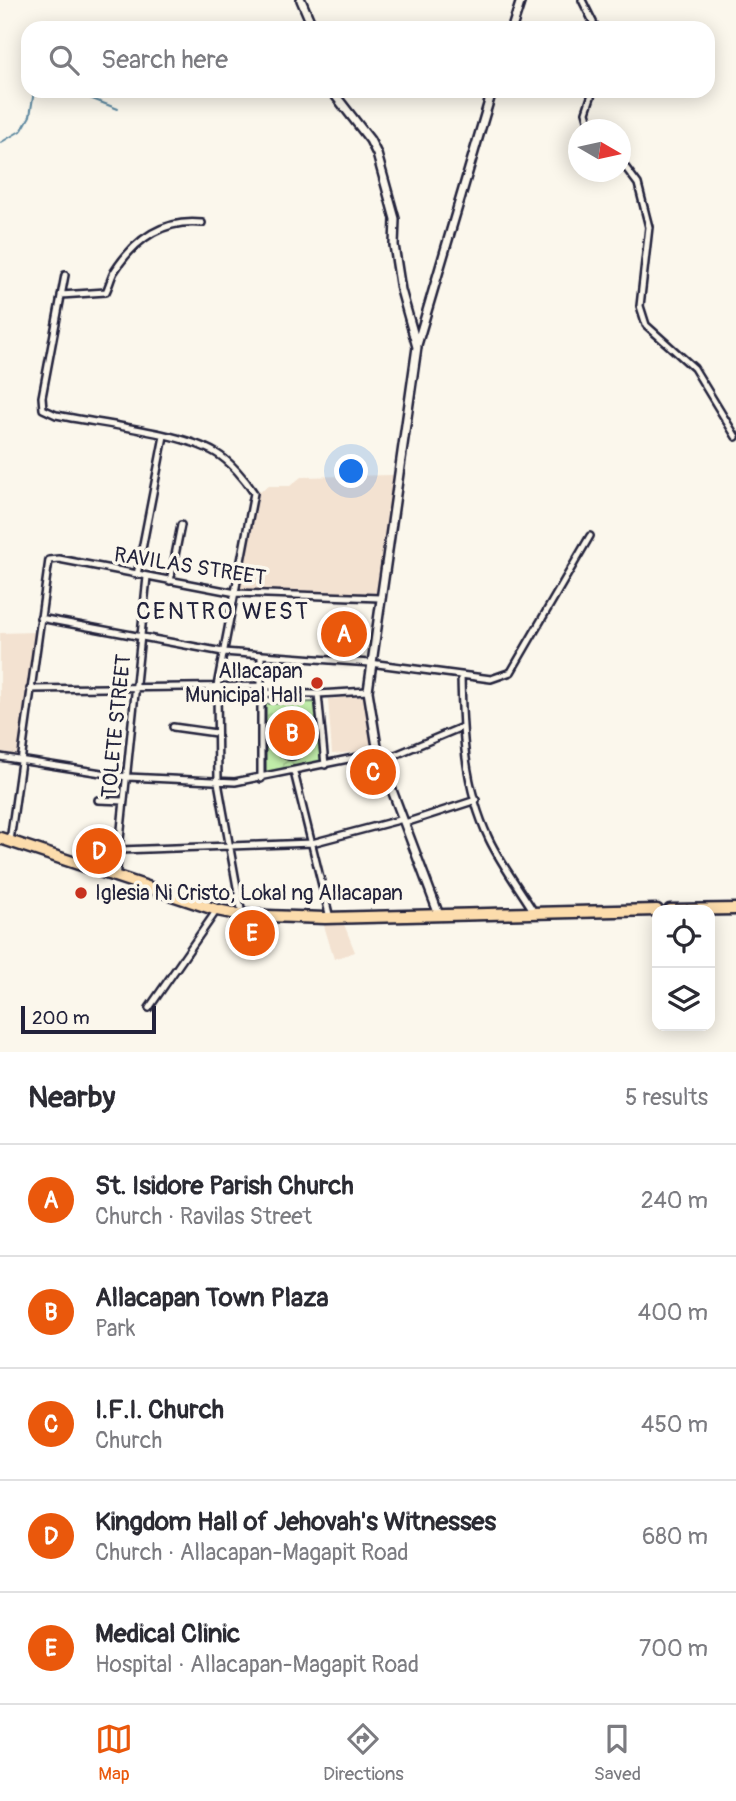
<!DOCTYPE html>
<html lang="en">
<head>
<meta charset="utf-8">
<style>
	:root { --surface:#fff; --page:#f2f2f3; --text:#2b2b33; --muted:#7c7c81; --line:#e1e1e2; --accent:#ea580c }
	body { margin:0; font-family:Pangolin,sans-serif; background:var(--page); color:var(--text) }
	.controls { position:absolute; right:21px; bottom:21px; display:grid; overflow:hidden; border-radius:14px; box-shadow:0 4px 18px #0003 }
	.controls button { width:63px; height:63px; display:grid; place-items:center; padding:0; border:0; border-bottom:2px solid var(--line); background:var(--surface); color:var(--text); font:35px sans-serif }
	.compass { position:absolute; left:568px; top:119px; width:63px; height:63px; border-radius:50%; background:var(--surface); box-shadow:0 4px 18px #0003; rotate:99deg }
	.scale { position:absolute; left:21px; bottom:18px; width:135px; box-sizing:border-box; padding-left:7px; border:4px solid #22223b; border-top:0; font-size:19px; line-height:24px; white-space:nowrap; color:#22223b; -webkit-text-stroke:5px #fbf7ec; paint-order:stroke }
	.you { position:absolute; left:352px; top:472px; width:24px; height:24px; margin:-18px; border:5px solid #fff; border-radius:50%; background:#1a73e8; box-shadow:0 0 0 10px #1a73e833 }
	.badge { display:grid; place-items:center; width:46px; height:46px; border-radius:50%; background:var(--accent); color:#fff; font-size:23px; font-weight:700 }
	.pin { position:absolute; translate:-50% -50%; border:4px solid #fff; box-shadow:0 2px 7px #0006 }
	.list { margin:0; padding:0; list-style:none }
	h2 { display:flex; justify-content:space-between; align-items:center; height:91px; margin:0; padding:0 28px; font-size:30px }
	h2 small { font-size:23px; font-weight:400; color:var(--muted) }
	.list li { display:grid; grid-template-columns:46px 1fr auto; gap:21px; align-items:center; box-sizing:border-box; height:112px; padding:0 28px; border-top:2px solid var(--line) }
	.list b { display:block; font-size:26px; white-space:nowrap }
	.list p { margin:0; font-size:23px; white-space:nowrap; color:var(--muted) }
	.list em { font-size:23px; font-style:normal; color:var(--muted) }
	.icon { flex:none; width:38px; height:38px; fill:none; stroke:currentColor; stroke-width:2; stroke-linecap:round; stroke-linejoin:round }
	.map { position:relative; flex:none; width:736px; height:1052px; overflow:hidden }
	.search { position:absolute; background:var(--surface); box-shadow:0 4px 18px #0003; left:21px; right:21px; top:21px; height:77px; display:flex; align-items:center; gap:18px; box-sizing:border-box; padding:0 24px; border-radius:21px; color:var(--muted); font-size:26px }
	.sheet { height:651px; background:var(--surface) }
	nav { display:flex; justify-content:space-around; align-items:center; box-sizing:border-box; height:98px; border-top:2px solid var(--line); background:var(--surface); font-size:19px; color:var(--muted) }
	nav a { display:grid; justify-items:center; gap:4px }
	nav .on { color:var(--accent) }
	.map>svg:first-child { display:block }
</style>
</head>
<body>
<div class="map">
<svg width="736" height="1052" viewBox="0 0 736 1052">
	<defs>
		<pattern id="park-crowns" width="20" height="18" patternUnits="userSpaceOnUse" patternTransform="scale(1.75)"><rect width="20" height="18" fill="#c0eca9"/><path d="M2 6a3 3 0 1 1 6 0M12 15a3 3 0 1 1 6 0" fill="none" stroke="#a5ca92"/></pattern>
	</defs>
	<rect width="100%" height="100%" fill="#fbf7ec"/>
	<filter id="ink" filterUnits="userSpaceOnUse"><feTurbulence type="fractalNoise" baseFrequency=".0143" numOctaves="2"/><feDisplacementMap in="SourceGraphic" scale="14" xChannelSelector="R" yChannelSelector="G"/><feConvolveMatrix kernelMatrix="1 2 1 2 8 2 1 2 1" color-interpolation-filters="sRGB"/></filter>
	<g filter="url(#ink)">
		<!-- built -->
		<path fill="#f3e2d1" d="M393,475L378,595L239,591L258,492L269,486H290L301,477Z
			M35,632L20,756L0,753V633Z
			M367,696L371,751L332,754L328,699Z
			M342,919L355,952L334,959L323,922Z"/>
		<!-- park -->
		<path fill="url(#park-crowns)" stroke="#718772" stroke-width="2" d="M316,702L321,762L266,773V704Z"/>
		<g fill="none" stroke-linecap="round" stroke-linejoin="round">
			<!-- stream -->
			<path stroke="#5d88a0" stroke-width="2" d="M72,91L118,109
				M0,143L22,130L30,116L34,91"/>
			<!-- street casing -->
			<g stroke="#22223b" stroke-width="10">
				<path id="street" d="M582,0L596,28
					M591,130L586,112L593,91
					M620,160L638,184L649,227L640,306L646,325L694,368L736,437
					M65,275L42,397L43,409L56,415C100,424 180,432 216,453C230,461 245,479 254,493L217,686L218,782L242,915
					M61,295L106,292C109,286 111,278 114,272C135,239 164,219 202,223
					M137,575L164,436
					M170,581L181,525
					M40,618L223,652L370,663L491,679L511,672L590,536
					M261,655V779
					M461,675C462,730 464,787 489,839C501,864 519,888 534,912
					M30,689L261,686
					M261,693L318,694L368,691
					M318,694L325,765
					M173,727L216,733
					M280 745a11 11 0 1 1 22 0a11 11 0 1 1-22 0Z
					M0,757L127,777L235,782L378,753
					M381,761L462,727
					M294,772L330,918
					M98,800L124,801
					M405,823L476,800
					M10,841L49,560L59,559L236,593L380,598
					M120,850L312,843L403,819
					M116,878L147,577
					M149,1008L217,910"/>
			</g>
			<!-- secondary casing -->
			<g stroke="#22223b" stroke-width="12">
				<path id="secondary" d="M301,0L313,28
					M512,28L521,0
					M332,91L370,140L377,154L395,219L394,245L401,290L417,347L368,691L378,753L439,915
					M417,345L492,91"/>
			</g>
			<!-- highway casing -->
			<g stroke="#22223b" stroke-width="15">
				<path id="highway" d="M0,838L217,910L242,915L325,918L657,910
					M670,910L736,909"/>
			</g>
			<!-- street -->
			<use href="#street" stroke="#fbf7ec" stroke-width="5"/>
			<!-- secondary -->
			<use href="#secondary" stroke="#fbf7ec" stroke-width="7"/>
			<!-- highway -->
			<use href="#highway" stroke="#fcdcac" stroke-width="10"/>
		</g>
	</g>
	<!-- markers -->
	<g fill="#c8321e" stroke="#fbf7ec" stroke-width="2.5">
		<circle cx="317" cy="683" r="7"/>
		<circle cx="81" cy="893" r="7"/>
	</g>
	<g text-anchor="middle" stroke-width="7" stroke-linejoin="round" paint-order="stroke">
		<!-- street labels -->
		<g font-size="21" fill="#22223b" stroke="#fbf7ec">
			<text transform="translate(190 566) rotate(9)" y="7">RAVILAS STREET</text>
			<text transform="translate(116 726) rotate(-84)" y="7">TOLETE STREET</text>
		</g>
		<!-- poi labels -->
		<g font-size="21" fill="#22223b" stroke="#fbf7ec" text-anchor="end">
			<text x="303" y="678">Allacapan<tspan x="303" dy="24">Municipal Hall</tspan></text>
			<text x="95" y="900" text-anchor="start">Iglesia Ni Cristo, Lokal ng Allacapan</text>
		</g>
		<!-- quarter labels -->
		<g font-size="24" letter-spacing="2" fill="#22223b" stroke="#fbf7ec">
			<text x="223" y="619">CENTRO WEST</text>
		</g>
	</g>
</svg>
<div class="controls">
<button><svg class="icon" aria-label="locate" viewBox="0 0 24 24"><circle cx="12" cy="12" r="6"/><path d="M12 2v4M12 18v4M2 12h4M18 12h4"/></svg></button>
<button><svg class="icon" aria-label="layers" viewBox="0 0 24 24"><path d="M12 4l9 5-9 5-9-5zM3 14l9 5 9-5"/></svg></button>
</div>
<svg class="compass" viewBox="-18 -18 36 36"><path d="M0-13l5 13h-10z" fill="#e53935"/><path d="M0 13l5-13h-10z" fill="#7c7c81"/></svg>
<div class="scale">200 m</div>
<div class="you"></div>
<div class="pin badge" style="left:344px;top:634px">A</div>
<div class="pin badge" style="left:292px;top:733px">B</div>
<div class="pin badge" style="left:373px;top:772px">C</div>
<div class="pin badge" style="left:99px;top:851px">D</div>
<div class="pin badge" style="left:252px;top:933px">E</div>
<div class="search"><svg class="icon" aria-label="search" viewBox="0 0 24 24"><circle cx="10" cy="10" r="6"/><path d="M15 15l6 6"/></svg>Search here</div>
</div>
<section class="sheet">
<h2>Nearby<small>5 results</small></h2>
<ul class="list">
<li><span class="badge">A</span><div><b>St. Isidore Parish Church</b><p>Church · Ravilas Street</p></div><em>240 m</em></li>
<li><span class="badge">B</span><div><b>Allacapan Town Plaza</b><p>Park</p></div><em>400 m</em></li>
<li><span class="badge">C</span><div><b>I.F.I. Church</b><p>Church</p></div><em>450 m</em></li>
<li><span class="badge">D</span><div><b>Kingdom Hall of Jehovah's Witnesses</b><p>Church · Allacapan-Magapit Road</p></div><em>680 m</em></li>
<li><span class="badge">E</span><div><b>Medical Clinic</b><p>Hospital · Allacapan-Magapit Road</p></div><em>700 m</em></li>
</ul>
</section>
<nav>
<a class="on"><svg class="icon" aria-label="map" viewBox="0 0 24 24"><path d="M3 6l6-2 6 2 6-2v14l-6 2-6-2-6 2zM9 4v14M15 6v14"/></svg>Map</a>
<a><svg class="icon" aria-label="directions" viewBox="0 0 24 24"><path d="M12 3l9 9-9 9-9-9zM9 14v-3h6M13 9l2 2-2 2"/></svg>Directions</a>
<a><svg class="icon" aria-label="saved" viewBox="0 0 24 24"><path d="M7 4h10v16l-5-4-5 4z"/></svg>Saved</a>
</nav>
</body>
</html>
